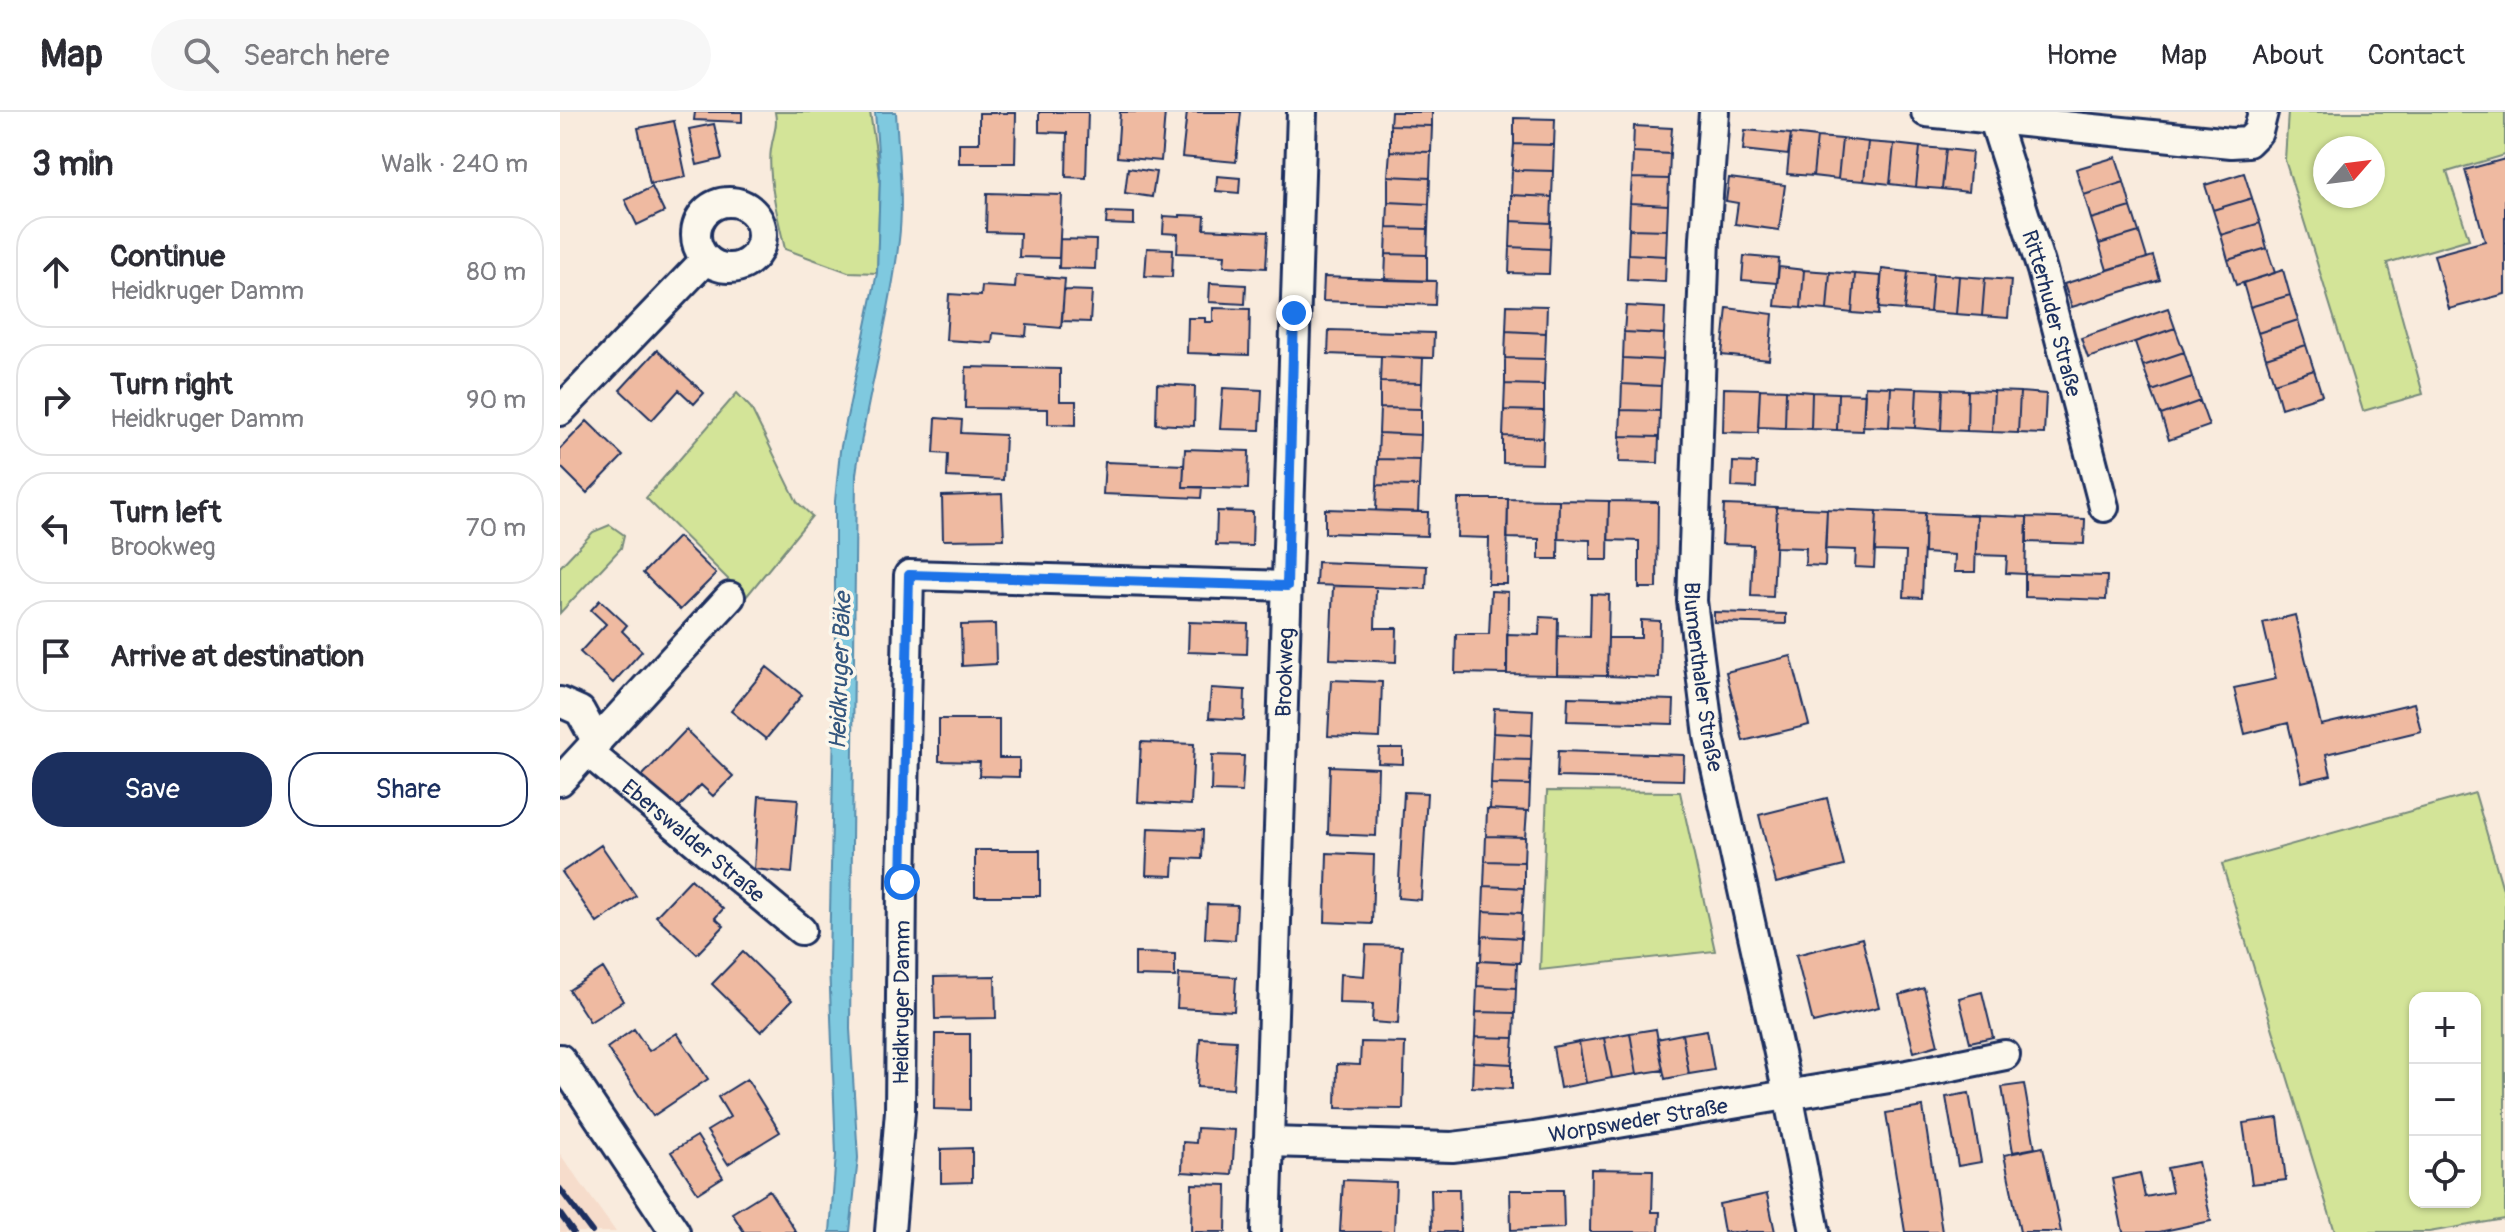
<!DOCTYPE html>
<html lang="en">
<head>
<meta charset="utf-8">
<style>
	:root { --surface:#fff; --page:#f7f7f7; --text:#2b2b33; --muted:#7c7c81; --line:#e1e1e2; --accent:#1b2f5e }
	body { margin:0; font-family:Pangolin,sans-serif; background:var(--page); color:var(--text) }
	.controls { position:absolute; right:24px; bottom:24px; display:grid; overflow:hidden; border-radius:16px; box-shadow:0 2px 6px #0004 }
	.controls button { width:72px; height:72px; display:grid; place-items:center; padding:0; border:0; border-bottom:2px solid var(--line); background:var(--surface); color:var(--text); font:40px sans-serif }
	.compass { position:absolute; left:1753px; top:24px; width:72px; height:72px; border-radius:50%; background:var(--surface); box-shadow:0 2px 6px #0004; rotate:62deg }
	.stop { position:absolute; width:24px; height:24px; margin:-18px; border:6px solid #1a73e8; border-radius:50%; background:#fff }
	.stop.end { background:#1a73e8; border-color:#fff; box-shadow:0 2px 8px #0008 }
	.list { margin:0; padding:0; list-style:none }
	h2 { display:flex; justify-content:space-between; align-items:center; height:104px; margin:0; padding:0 32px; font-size:34px }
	h2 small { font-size:26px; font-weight:400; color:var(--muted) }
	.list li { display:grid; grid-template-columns:52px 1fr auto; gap:24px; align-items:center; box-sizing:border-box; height:112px; margin:0 16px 16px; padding:0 16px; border:2px solid var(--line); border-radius:32px }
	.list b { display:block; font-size:30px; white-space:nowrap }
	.list p { margin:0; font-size:26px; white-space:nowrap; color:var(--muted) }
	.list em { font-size:26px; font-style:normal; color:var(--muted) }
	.actions { display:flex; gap:16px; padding:24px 32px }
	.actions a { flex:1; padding:18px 0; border:2px solid var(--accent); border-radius:32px; text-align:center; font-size:28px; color:var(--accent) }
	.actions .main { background:var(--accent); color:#fff }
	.icon { flex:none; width:44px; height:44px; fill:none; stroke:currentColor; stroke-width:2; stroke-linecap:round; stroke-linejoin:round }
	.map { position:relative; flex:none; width:1945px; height:1120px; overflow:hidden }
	header { display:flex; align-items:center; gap:48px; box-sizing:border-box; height:112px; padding:0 40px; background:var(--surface); border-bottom:2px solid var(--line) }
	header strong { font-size:38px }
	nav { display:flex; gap:44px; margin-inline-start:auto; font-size:28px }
	.search { width:560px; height:72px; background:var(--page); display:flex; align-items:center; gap:20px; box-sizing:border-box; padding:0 28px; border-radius:44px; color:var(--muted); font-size:30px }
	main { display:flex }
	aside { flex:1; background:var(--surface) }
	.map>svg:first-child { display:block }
</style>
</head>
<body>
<header>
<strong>Map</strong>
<div class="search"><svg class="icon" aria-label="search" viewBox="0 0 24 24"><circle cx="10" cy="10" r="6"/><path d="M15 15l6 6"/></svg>Search here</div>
<nav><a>Home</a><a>Map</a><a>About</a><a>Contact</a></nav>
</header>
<main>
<aside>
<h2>3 min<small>Walk · 240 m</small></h2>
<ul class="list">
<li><svg class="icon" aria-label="ahead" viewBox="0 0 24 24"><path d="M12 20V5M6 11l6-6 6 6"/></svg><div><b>Continue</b><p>Heidkruger Damm</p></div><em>80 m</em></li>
<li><svg class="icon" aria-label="right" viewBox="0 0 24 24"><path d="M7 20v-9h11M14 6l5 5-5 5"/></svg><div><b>Turn right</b><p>Heidkruger Damm</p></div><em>90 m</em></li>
<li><svg class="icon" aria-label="left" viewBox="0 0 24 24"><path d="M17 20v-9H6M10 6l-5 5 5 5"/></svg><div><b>Turn left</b><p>Brookweg</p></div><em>70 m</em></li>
<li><svg class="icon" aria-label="arrive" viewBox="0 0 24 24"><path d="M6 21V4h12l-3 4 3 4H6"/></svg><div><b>Arrive at destination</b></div></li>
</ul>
<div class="actions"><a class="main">Save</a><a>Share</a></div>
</aside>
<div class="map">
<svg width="1945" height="1120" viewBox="0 0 1945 1120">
	<rect width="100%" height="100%" fill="#f9ebdd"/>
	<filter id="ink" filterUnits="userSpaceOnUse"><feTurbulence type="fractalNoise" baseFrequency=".0125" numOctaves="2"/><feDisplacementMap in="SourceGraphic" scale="16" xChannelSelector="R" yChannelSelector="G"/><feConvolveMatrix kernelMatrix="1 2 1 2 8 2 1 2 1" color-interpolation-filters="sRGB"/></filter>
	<g filter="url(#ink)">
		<!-- built -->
		<path fill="#f6dccb" d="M0,1042L56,1120H0Z"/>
		<!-- green -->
		<path fill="#d3e498" stroke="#778a7b" stroke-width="2" fill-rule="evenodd" d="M215,0H310L320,66L317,161L288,160L225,137C219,112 207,63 211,37C213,22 218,15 215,0Z
			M1728,0H1945V43L1887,60L1909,127L1827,151L1863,282L1803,299L1725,48ZM1765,36H1813V84H1765Z
			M177,281L191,296L237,390L252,404L186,485L86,386Z
			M50,413L64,423L61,436L0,501V455L33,420Z
			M987,679L1120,680L1155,839L980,858Z
			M1915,681L1945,784V1107L1869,1120H1775L1662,752ZM1855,886H1915V1090H1855Z"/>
		<!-- water -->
		<path fill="#7fc9df" stroke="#578bab" stroke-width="2" d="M315,0H336C338,42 344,86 339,128C330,207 307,283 296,362L290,917L298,1046L290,1120H270L276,1043L269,850L275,565V389L280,339L317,161L320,66Z"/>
		<!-- building -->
		<path fill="#efbaa1" stroke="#1b2f5e" stroke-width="2" d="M135,0H182V10L134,8Z
			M479,0H528L526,66L506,65L507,21L479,20Z
			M560,0H605L601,49L557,45Z
			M627,0H681L676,50L622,45Z
			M831,0H872V14L830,13Z
			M419,1H456L455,51H399V31H419Z
			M954,6L995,7L994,33L954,32Z
			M114,9L126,65L90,72L78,16Z
			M154,12L162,47L137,53L129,17Z
			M830,13L872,14L871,40L830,39Z
			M1074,14L1112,16L1110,42L1073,40Z
			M1185,18L1231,22L1228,43L1183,38Z
			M1231,22L1257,25L1253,64L1227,62Z
			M1257,25L1282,27L1278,67L1253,64Z
			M1282,27L1308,30L1304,69L1278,67Z
			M1308,30L1334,32L1330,72L1304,69Z
			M954,32L994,33L993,59L952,58Z
			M1334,32L1360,35L1356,75L1330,72Z
			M1360,35L1386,37L1382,77L1356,75Z
			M1386,37L1412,40L1408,80L1382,77Z
			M830,39L871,40L870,66L828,64Z
			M1073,40L1110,42L1109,67L1072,66Z
			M1556,45L1564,70L1524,83L1516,57Z
			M1945,47V182L1889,197L1874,143L1925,129L1905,58Z
			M568,56L596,60L592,85L565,81Z
			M952,58L993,59L992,85L951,83Z
			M1684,61L1692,86L1653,98L1645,73Z
			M657,64L680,66L679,81L656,79Z
			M828,64L870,66L869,92L828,90Z
			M1072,66L1109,67L1108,93L1070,91Z
			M1169,66L1225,73L1219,118L1175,112L1178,91L1166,89Z
			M1564,70L1571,95L1531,107L1524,83Z
			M92,75L104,100L77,113L65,88Z
			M427,81L502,83L499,146L459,145L460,121L426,120Z
			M951,83L992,85L991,111L951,109Z
			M1692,86L1700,111L1661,123L1653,98Z
			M828,90L869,92L868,117L827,116Z
			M1070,91L1108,93L1107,118L1069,117Z
			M1571,95L1579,120L1539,132L1531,107Z
			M547,100L574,101V113L546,112Z
			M620,103L645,104L644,117L708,120L706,156L664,154L665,143L617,141L618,122L603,121L604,104L620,105Z
			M951,109L991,111L990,137L950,135Z
			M1700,111L1707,136L1668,148L1661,123Z
			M827,116L868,117L867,143L826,142Z
			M1069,117L1107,118L1106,144L1068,142Z
			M1579,120L1587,146L1547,158L1539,132Z
			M500,127L536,128L535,157L499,156Z
			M950,135L990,137L989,162L949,161Z
			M587,136L613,137L612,165L585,164Z
			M1707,136L1715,161L1676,173L1668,148Z
			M826,142L867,143V169L825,168Z
			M1068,142L1106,144L1105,170L1067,168Z
			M1184,144L1219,147L1217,171L1182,168Z
			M1593,144L1600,168L1512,195L1504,172Z
			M1219,155L1244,158L1241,196L1215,194Z
			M1322,157L1348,160L1344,198L1319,196Z
			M1244,158L1270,160L1267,198L1241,196Z
			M1723,158L1730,183L1690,195L1683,171Z
			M1270,160L1295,162L1292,201L1267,198Z
			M1348,160L1373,162L1370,200L1344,198Z
			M1295,162L1321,164L1318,203L1292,201Z
			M1373,162L1399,164L1396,202L1370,200Z
			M456,163L505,167L501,216L467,213L466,224L433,221L432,231L386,228L389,182L421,184L422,174L455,176Z
			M1399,164L1425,166L1422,204L1396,202Z
			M764,165L876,169L875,193L763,189Z
			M1425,166L1451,168L1448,206L1422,204Z
			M650,171L686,173L685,192L649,190Z
			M504,178L532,179L530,210L502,209Z
			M1730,183L1738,208L1698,221L1690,195Z
			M947,193L987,194L986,221L946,219Z
			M1066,194L1105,196L1104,222L1064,220Z
			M653,196L690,197L689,243L627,241L628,206H645V210H653Z
			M1167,196L1213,202L1209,248L1162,243Z
			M1608,196L1615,216L1528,246L1521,226Z
			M1738,208L1746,233L1706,246L1698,221Z
			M1615,216L1624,240L1583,254L1575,230Z
			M769,218L874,221L873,246L768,242Z
			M946,219L986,221L985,247L945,246Z
			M1064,220L1104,222L1103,248L1063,246Z
			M1746,233L1754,258L1714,271L1706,246Z
			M97,238L144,281L134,292L119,278L92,308L60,278Z
			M1624,240L1632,265L1592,279L1583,254Z
			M821,244L863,246L862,271L820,270Z
			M945,246L985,247L984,273L945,272Z
			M1063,246L1103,248L1101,274L1062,272Z
			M406,255L500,257V289H516V313L488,312V297L405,296Z
			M1754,258L1762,283L1721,296L1714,271Z
			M1632,265L1640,289L1601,303L1592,279Z
			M820,270L862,271L861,297L820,296Z
			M597,272L635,274L634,314L596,312Z
			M945,272L984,273V299L944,298Z
			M1062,272L1101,274L1100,299L1061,298Z
			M1305,274L1331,275L1329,315L1303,314Z
			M1331,275L1357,276L1355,316L1329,315Z
			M663,276L702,278L700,318L660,317Z
			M1164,276L1200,277L1198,321L1163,320Z
			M1357,276L1383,277L1381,318L1355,316Z
			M1200,277L1226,278L1225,316L1198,315Z
			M1383,277L1408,278L1407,319L1381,318Z
			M1226,278L1252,280L1251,317L1225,316Z
			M1408,278L1434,279L1432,320L1407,319Z
			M1434,279L1460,280L1458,321L1432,320Z
			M1252,280L1278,281L1277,318L1251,317Z
			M1460,280L1486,282L1484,322L1458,321Z
			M1278,281L1305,282L1303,319L1277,318Z
			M1640,289L1649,314L1609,328L1601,303Z
			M820,296L861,297V323L819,321Z
			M944,298L984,299L983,326L943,324Z
			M1061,298L1100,299L1099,325L1060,324Z
			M376,306L402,308L401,321L445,323L443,368L387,365L388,342L374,341Z
			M27,309L63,344L27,381L0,354V337Z
			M819,321L861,323L860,348L818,347Z
			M943,324L983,326L982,352L943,351Z
			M1060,324L1099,325L1098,351L1059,350Z
			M625,337L689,339L688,377L623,375Z
			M818,347L860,348L859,374L817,373Z
			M545,350L624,353L623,375H642L641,386L543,382Z
			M1173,350L1197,351L1196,376L1172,375Z
			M817,373L859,374L858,400L816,399Z
			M442,382L444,427L383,428L382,384Z
			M898,387H948L947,472H928L929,426L897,425Z
			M948,387L999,388L998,447H979V427L947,426Z
			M999,388L1049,389L1048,448H1030V428L998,427Z
			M1049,389L1098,390L1097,476H1079V429L1048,428Z
			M1164,393L1217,395L1213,485L1191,484L1193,433L1162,432Z
			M1217,395L1267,397L1265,454L1245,453L1246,436L1215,435Z
			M765,397L868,400L867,424L765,421Z
			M1267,397L1317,399L1314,456L1295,455L1296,438L1265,437Z
			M657,399L693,400L692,434L656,433Z
			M1317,399L1365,401L1362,486L1344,485L1346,440L1315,439Z
			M1365,401L1417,403L1415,460H1394L1395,443L1364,441Z
			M1417,403L1467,405L1465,462L1446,461L1447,444L1416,443Z
			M1467,405L1525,407L1524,432L1467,430Z
			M118,425L156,462L120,498L83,461Z
			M757,450L867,454L866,477L756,473Z
			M1465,462L1547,464L1546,488L1465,485Z
			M773,474L816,475L815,516H837L836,550L770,547Z
			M931,479L948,480L947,562L895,561L896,522H929Z
			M1031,482L1049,483L1047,564L997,563L998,524L1030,525Z
			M40,488L67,513L62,519L82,539L53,571L20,540L46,512L31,498Z
			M1154,500L1226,502V512L1154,510Z
			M1735,503L1761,613L1854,591L1861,619L1766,642L1771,663L1742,670L1728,611L1685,622L1674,576L1716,567L1703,511Z
			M980,505L998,506L997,563L947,562V522L979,523Z
			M1081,508L1100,509L1099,566L1047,564L1048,526H1081Z
			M629,510L688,512L687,542L628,540Z
			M435,512L436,552L402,554L401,513Z
			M1231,544L1249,613L1183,629L1166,560Z
			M207,555L242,583L206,627L171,599Z
			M771,568L822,570L820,626L768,624Z
			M651,576L685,578L684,608L649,606Z
			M1008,585L1114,588L1113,612L1007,609Z
			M934,596L973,598L972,623L933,621Z
			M379,607H439V646H459V665L419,664L420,650L379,649Z
			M126,618L173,664L153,684L141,673L117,697L82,664Z
			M933,621L972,623L971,648L932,647Z
			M581,630L634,632L631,693L578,690Z
			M819,636H843V652L818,651Z
			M998,639L1124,643L1123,668L997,665Z
			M652,643L684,644L682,680L651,679Z
			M932,647L971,648L970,673L931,672Z
			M770,654L818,656L816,724L768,722Z
			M931,672L970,673L969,699L930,697Z
			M844,680L867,681L861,788L838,786Z
			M199,684L238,687L232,761L194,757Z
			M1267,686L1284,754L1216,771L1199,703Z
			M927,697L967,699L965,725L926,724Z
			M588,716L643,718L642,747L614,746L613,764L586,763Z
			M926,724L965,725L964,750L925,749Z
			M41,733L76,784L37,811L2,760Z
			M415,738H480V784H415Z
			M767,741L814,743L812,812L765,810Z
			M925,749L964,750V776L924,774Z
			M131,767L163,797L155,806L164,814L137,842L96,804Z
			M924,774L964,776L962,801L923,799Z
			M647,792L677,793L675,828L645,826Z
			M923,799L962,801L961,826L922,824Z
			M922,824L961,826L960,851L921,849Z
			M1302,826L1319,895L1253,911L1236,843Z
			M806,833L842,834L838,912L812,910L813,892L779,891L780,862L804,864Z
			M183,840L232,888L201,920L152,872Z
			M575,841L615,842V865L575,864Z
			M918,849L957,851L956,876L917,874Z
			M43,856L63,889L30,910L9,878Z
			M619,862L676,865L674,899L617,896Z
			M435,864L436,906L375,907L374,865Z
			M917,874L956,876L955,901L916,900Z
			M1364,876L1378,933L1354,940L1339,883Z
			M1422,880L1433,925L1410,930L1399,886Z
			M916,900L955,901L954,926L915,925Z
			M74,917L89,939L117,921L148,967L93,1004L47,936Z
			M1096,917L1103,958L1077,962L1070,921Z
			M1147,918L1154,958L1129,962L1122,922Z
			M1070,921L1077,962L1052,966L1044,926Z
			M375,922H410V998L374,997Z
			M1122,922L1129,962L1105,967L1097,927Z
			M915,925L954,926L952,952L913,950Z
			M640,926L676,928L673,977L637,975Z
			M1044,926L1052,966L1026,971L1019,930Z
			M801,930L845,931L843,997L776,996L777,952L800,953Z
			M1019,930L1026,971L1000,976L993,935Z
			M913,950L952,952V977L912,975Z
			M187,967L220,1020L168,1052L147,1019L170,1005L158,985Z
			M1464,972L1475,1036L1453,1040L1442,975Z
			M1409,981L1421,1050L1398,1054L1386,985Z
			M1363,995L1382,1120H1345L1326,1001Z
			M1718,1006L1726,1068L1692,1072L1683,1011Z
			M637,1016L675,1018L672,1063L622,1060L623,1030L636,1031Z
			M137,1024L163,1065L138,1081L111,1040Z
			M1483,1035L1501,1120H1460L1444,1043Z
			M412,1036V1070L381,1071V1037Z
			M1638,1050L1651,1109L1599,1120H1563L1552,1067L1580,1061L1585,1085L1612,1080L1607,1056Z
			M1031,1057L1093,1058L1092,1100H1100L1099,1120H1030Z
			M783,1068L836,1070L834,1120H780Z
			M632,1072L667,1073L666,1120H631Z
			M871,1077H899L900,1120H872Z
			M209,1078L236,1120H184L172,1101Z
			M950,1078H1003L1004,1116L951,1118Z
			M1207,1082L1215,1120H1164L1159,1092Z"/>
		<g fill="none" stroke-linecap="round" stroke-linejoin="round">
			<!-- street casing -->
			<g stroke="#1b2f5e" stroke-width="34">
				<g id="street">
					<path id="s1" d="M1154,0L1145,126L1132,489L1149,624L1228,982L1255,1120"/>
					<path d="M1366,0L1671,31L1688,30L1698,20L1703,0"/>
					<path id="s2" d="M1435,0L1434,8L1482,158L1544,395"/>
					<circle cx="169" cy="123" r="33"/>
					<path d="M0,299L146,147"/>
					<path d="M0,590L20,599L37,630"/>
					<path id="s3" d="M28,640L241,818"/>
					<path d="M0,669L170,485"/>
					<path d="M0,947L115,1120"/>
					<path id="s4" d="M708,1030L892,1035L974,1025L1347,963L1445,943"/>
					<path id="s5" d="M330,1120L340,999L342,770L349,463L727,474"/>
					<path id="s6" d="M706,1120L742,0"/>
				</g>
			</g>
			<!-- street -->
			<use href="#street" stroke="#fbf7ec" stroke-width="28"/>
			<!-- rail -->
			<path stroke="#1b2f5e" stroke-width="6" d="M0,1077L32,1120
				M0,1102L13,1120"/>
		</g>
	</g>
	<g fill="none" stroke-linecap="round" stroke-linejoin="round" filter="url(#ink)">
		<!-- route -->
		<path stroke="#1a73e8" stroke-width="10" d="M342,770L349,463L727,474L734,201"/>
	</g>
	<g text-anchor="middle" stroke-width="7" stroke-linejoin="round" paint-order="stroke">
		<!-- street labels -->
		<g font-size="22" fill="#1b2f5e" stroke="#fbf7ec">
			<text dy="8" stroke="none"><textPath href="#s2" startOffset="210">Ritterhuder Straße</textPath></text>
			<text dy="8" stroke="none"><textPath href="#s6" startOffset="560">Brookweg</textPath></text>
			<text dy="8" stroke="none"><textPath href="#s1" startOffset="566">Blumenthaler Straße</textPath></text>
			<text dy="8" stroke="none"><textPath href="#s3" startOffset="138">Eberswalder Straße</textPath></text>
			<text dy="8" stroke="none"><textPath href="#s5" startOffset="230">Heidkruger Damm</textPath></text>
			<text dy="8" stroke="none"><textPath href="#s4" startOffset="372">Worpsweder Straße</textPath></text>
		</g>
		<!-- water labels -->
		<g font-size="24" font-style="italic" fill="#34567e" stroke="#fbf7ec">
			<text transform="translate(280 559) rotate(-88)" y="8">Heidkruger Bäke</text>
		</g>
	</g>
</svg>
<div class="controls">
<button>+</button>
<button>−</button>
<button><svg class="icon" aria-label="locate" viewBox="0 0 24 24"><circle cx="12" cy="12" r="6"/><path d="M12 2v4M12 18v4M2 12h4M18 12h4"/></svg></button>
</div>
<svg class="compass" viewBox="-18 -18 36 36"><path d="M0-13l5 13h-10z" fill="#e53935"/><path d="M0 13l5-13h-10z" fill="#7c7c81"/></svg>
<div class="stop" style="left:342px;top:770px"></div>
<div class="stop end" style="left:734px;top:201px"></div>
</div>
</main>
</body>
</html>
